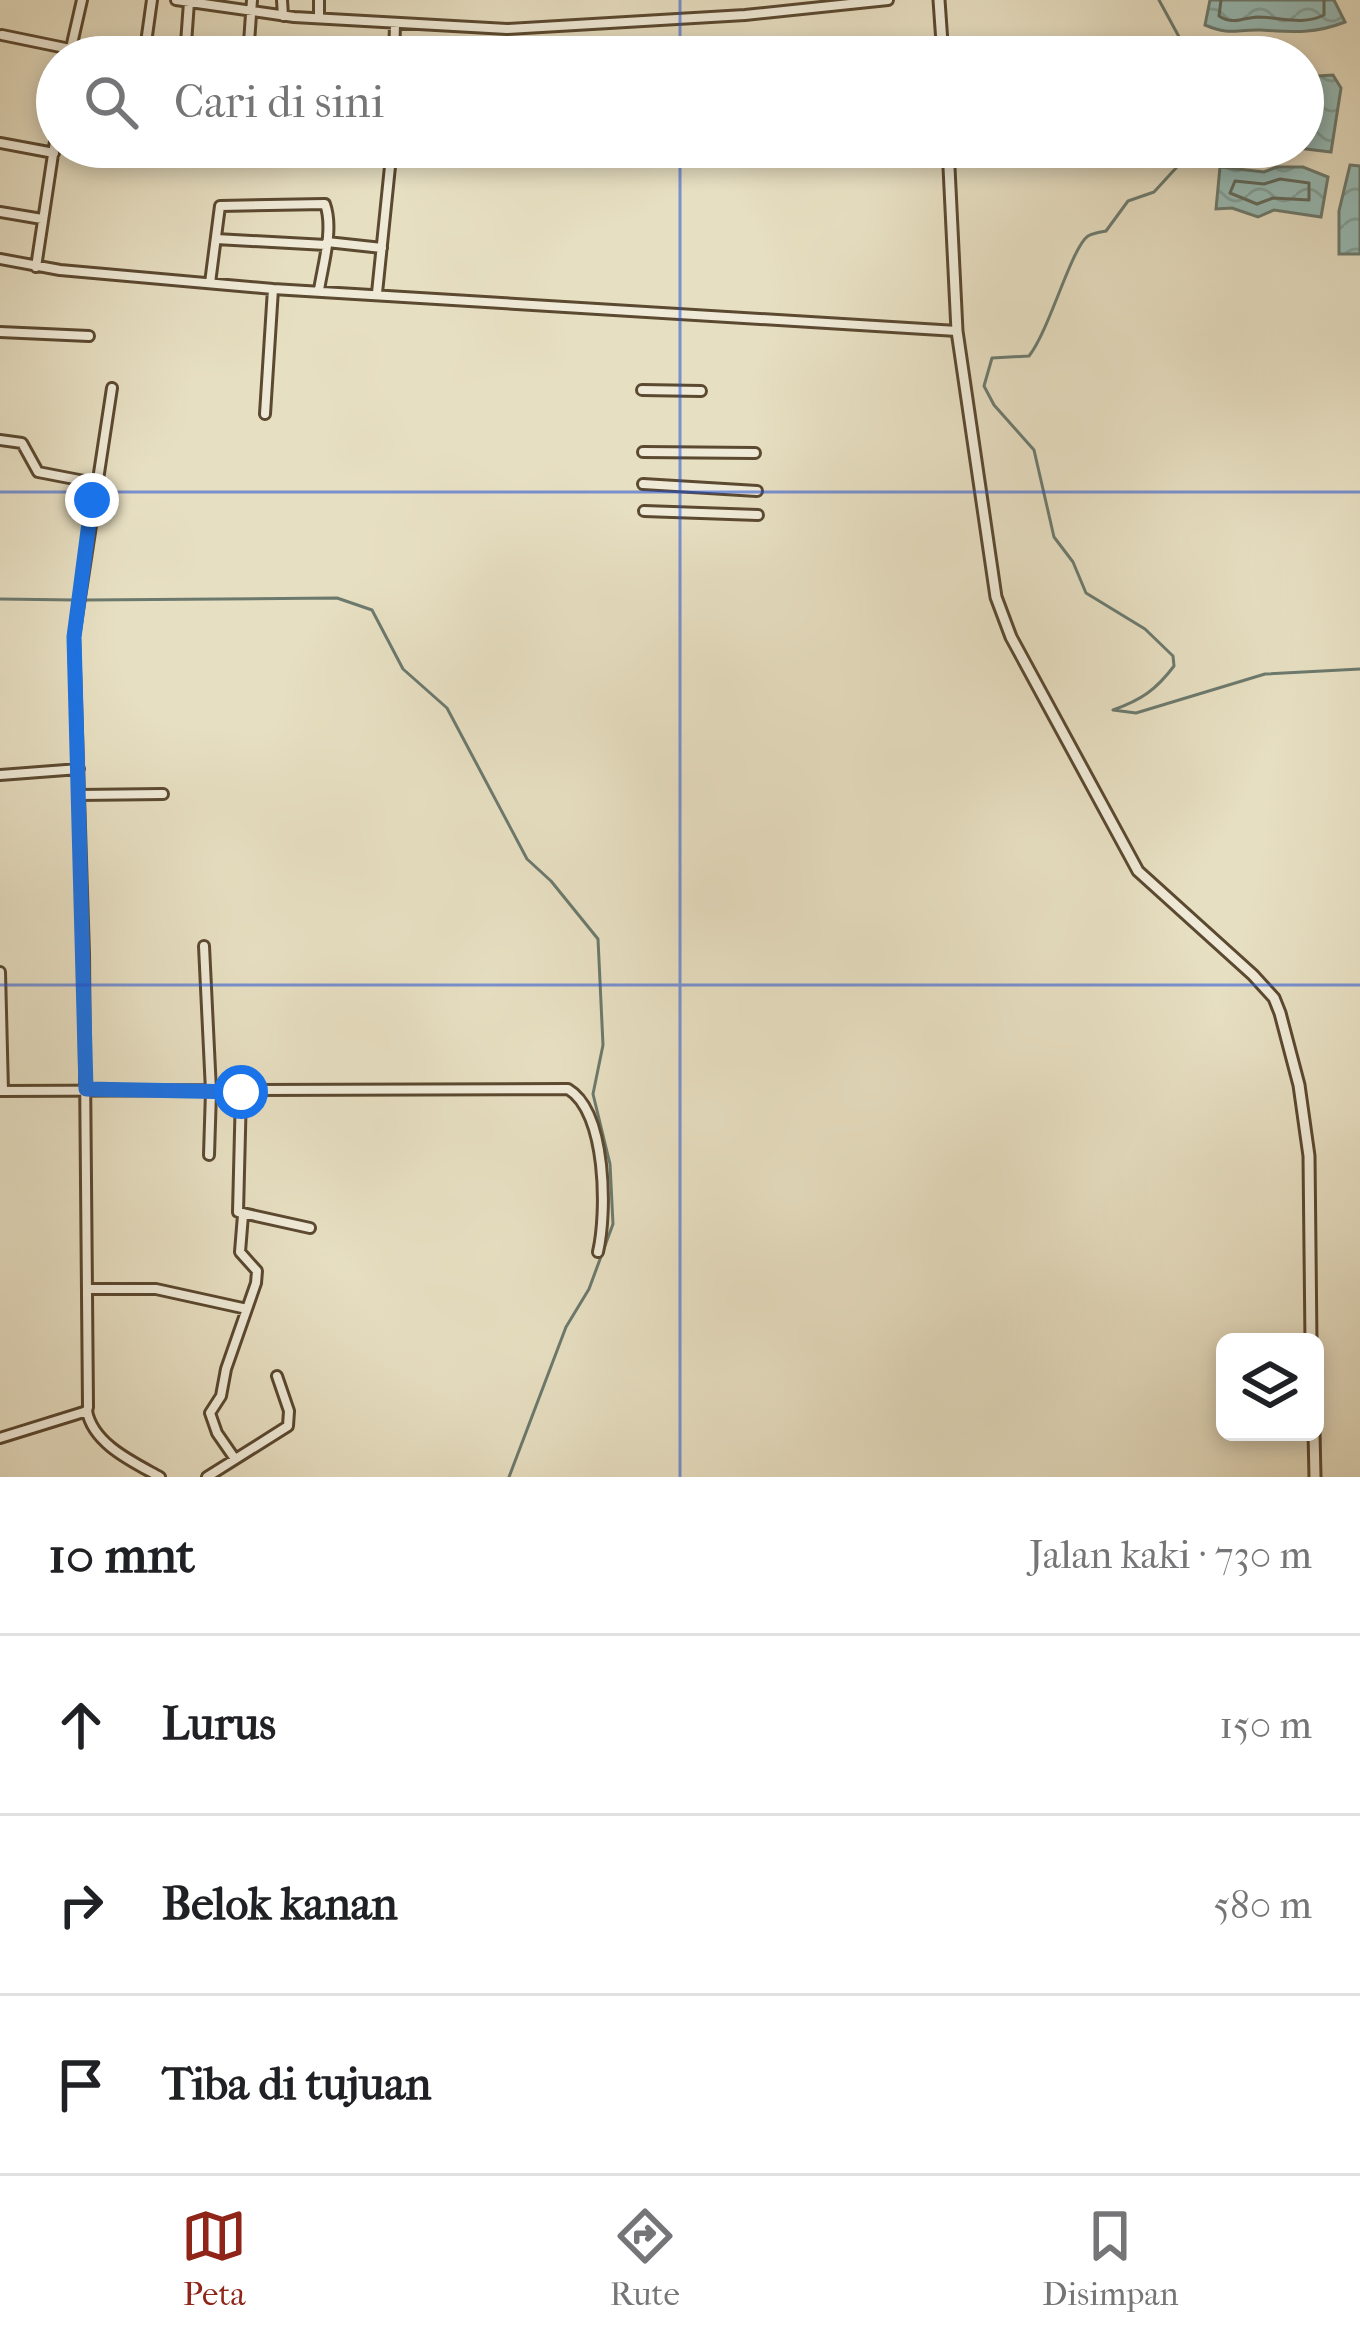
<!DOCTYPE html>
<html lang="id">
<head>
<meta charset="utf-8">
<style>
	:root { --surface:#fff; --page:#f6f6f6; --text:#202124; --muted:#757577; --line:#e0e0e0; --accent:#8f2418 }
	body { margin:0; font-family:"IM FELL French Canon",serif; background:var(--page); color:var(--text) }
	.controls { position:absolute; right:36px; bottom:36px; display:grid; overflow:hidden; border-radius:18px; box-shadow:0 6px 18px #0003 }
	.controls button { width:108px; height:108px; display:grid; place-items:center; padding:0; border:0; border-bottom:3px solid var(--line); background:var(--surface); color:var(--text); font:60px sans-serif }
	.stop { position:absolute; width:36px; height:36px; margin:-27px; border:9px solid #1a73e8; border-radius:50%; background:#fff }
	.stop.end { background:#1a73e8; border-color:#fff; box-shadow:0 3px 12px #0008 }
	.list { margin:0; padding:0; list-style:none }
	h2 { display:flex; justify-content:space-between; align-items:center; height:156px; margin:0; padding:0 48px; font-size:51px }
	h2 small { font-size:39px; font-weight:400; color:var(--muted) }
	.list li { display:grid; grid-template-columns:78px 1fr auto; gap:36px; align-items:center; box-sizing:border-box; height:180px; padding:0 48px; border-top:3px solid var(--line) }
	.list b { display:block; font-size:45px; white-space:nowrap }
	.list em { font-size:39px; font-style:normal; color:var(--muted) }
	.icon { flex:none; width:66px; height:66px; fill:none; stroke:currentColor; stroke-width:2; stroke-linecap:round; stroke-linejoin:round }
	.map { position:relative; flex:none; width:1360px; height:1477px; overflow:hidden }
	.search { position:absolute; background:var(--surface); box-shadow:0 6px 18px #0003; left:36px; right:36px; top:36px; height:132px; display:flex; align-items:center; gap:30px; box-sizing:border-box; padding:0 42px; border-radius:66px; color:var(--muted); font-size:45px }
	.sheet { height:696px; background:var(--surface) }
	nav { display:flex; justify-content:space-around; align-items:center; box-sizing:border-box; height:168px; border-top:3px solid var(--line); background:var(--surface); font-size:33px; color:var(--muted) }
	nav a { display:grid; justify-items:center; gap:6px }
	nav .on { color:var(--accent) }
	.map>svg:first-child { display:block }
</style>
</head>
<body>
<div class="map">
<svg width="1360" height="1477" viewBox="0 0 1360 1477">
	<defs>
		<pattern id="water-waves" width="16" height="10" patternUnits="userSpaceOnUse" patternTransform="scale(3)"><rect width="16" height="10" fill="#97bcb7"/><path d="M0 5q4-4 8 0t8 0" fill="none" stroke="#82a19c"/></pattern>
	</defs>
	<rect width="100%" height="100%" fill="#e7dfc2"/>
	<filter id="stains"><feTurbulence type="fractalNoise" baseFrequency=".00167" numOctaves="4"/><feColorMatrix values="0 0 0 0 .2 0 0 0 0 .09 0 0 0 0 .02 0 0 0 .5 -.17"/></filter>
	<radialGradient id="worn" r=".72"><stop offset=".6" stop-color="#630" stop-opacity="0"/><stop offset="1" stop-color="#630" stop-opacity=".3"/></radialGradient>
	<!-- water -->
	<path fill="url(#water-waves)" stroke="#6c7a6e" stroke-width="3" d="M1210,0H1334L1345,22C1315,34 1292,32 1261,30C1236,29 1231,36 1205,25Z
		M1333,75L1341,88L1331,152L1290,147H1303V77Z
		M1350,165L1360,166V254H1339V211Z
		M1220,167L1264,172L1277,167H1303L1328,177L1321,217L1274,210L1258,217L1232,208L1216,209Z"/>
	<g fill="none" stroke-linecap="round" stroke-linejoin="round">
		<!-- shore -->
		<path stroke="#626a5c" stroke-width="3" d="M1221,0L1219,16C1233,25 1241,18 1257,17C1280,17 1302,26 1324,15V0
			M1280,179L1309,183V200L1273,198L1257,204L1230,193L1235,181L1264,184Z"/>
		<!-- stream -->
		<path stroke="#6c7a6e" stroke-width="3" d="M1159,0L1190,57
			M1189,147L1187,156L1154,192L1128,201L1106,231C1100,232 1093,233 1088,236C1071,248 1050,329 1029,356L992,358L984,386L994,405L1034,450L1054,537L1073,562L1086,593L1145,629L1173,656L1174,666C1156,690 1141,700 1113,710L1136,713L1265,674L1360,669
			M0,599L74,600
			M85,600L337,598L372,610L403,669L447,708L527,859L551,881L598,939L603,1045L593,1094L610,1164L613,1224L589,1289L566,1327L509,1477"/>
		<!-- minor casing -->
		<g stroke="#5b4930" stroke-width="14">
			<path id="minor" d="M176,0L294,17L507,29L745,15L888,0
				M282,0L283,16
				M319,18V0
				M2,35L70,49
				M69,54L84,57
				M69,57L82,0
				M144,57L152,0
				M185,57L189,2
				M248,57L252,0
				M394,57L395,25
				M0,143L54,153
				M67,147L130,160L132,147
				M0,212L42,219
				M216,239L326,245
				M327,242L382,248
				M0,259L60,270L273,289L957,331
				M36,267L57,128
				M210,283L220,206L325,204C334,229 323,264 319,290
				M377,293L392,147
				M0,332L89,336
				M642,390L701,391
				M265,414L273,289
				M0,440L22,443L38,472L95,483
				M643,452L755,453
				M643,484L757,491
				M644,511L758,515
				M0,775L79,769
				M79,795L163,794
				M204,946L211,1091L209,1155
				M0,972L3,1091
				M0,1091L568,1089C607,1112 607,1213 598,1252
				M241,1092L238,1212L310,1228
				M87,1289H156L247,1309
				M87,1411C93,1444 133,1462 160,1477
				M0,1438L87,1411L88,1407L84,954L74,637L112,388
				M235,1459L217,1433L210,1413L221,1396L226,1369L256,1283L257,1271L240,1252L243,1215
				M207,1477L288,1426L289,1411L277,1376"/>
		</g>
		<!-- tertiary casing -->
		<g stroke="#5b4930" stroke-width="15">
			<path id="tertiary" d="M939,0L943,57
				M948,147L957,331L996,597L1011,637L1138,871L1253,975L1274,998L1280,1013L1299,1085L1309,1156L1311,1342
				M1314,1432L1315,1477"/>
		</g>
		<!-- minor -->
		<use href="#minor" stroke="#efead7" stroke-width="8"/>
		<!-- tertiary -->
		<use href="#tertiary" stroke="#efead7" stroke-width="9"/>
	</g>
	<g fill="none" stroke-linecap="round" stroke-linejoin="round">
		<!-- route -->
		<path stroke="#1a73e8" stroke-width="15" d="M92,500L74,637L86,1089L241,1092"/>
	</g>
	<!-- grid -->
	<path fill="none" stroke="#1d4ed8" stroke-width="3" stroke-opacity="0.55" d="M680,0V57M680,147V1477M0,492H1360M0,985H1360"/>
	<rect width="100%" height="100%" filter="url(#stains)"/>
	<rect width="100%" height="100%" fill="url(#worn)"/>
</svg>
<div class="controls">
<button><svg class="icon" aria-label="layers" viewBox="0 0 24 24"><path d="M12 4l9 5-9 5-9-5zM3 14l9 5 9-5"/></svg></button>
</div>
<div class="stop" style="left:241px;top:1092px"></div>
<div class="stop end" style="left:92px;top:500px"></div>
<div class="search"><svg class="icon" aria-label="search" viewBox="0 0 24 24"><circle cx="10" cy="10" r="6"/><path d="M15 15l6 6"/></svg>Cari di sini</div>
</div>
<section class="sheet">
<h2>10 mnt<small>Jalan kaki · 730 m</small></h2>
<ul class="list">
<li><svg class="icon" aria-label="ahead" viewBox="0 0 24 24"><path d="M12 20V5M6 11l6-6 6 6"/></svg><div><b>Lurus</b></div><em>150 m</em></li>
<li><svg class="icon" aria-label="right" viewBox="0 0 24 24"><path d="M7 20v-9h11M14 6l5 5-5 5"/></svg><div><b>Belok kanan</b></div><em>580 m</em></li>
<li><svg class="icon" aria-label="arrive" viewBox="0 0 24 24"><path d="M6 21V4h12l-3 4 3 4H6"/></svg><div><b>Tiba di tujuan</b></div></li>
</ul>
</section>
<nav>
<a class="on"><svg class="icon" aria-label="map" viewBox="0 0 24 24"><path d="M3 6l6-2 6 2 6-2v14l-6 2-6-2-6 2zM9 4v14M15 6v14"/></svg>Peta</a>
<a><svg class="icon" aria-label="directions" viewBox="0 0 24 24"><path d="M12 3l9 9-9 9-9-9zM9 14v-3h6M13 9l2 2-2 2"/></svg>Rute</a>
<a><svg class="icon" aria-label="saved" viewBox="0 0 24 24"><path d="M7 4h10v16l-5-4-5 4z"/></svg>Disimpan</a>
</nav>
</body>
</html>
